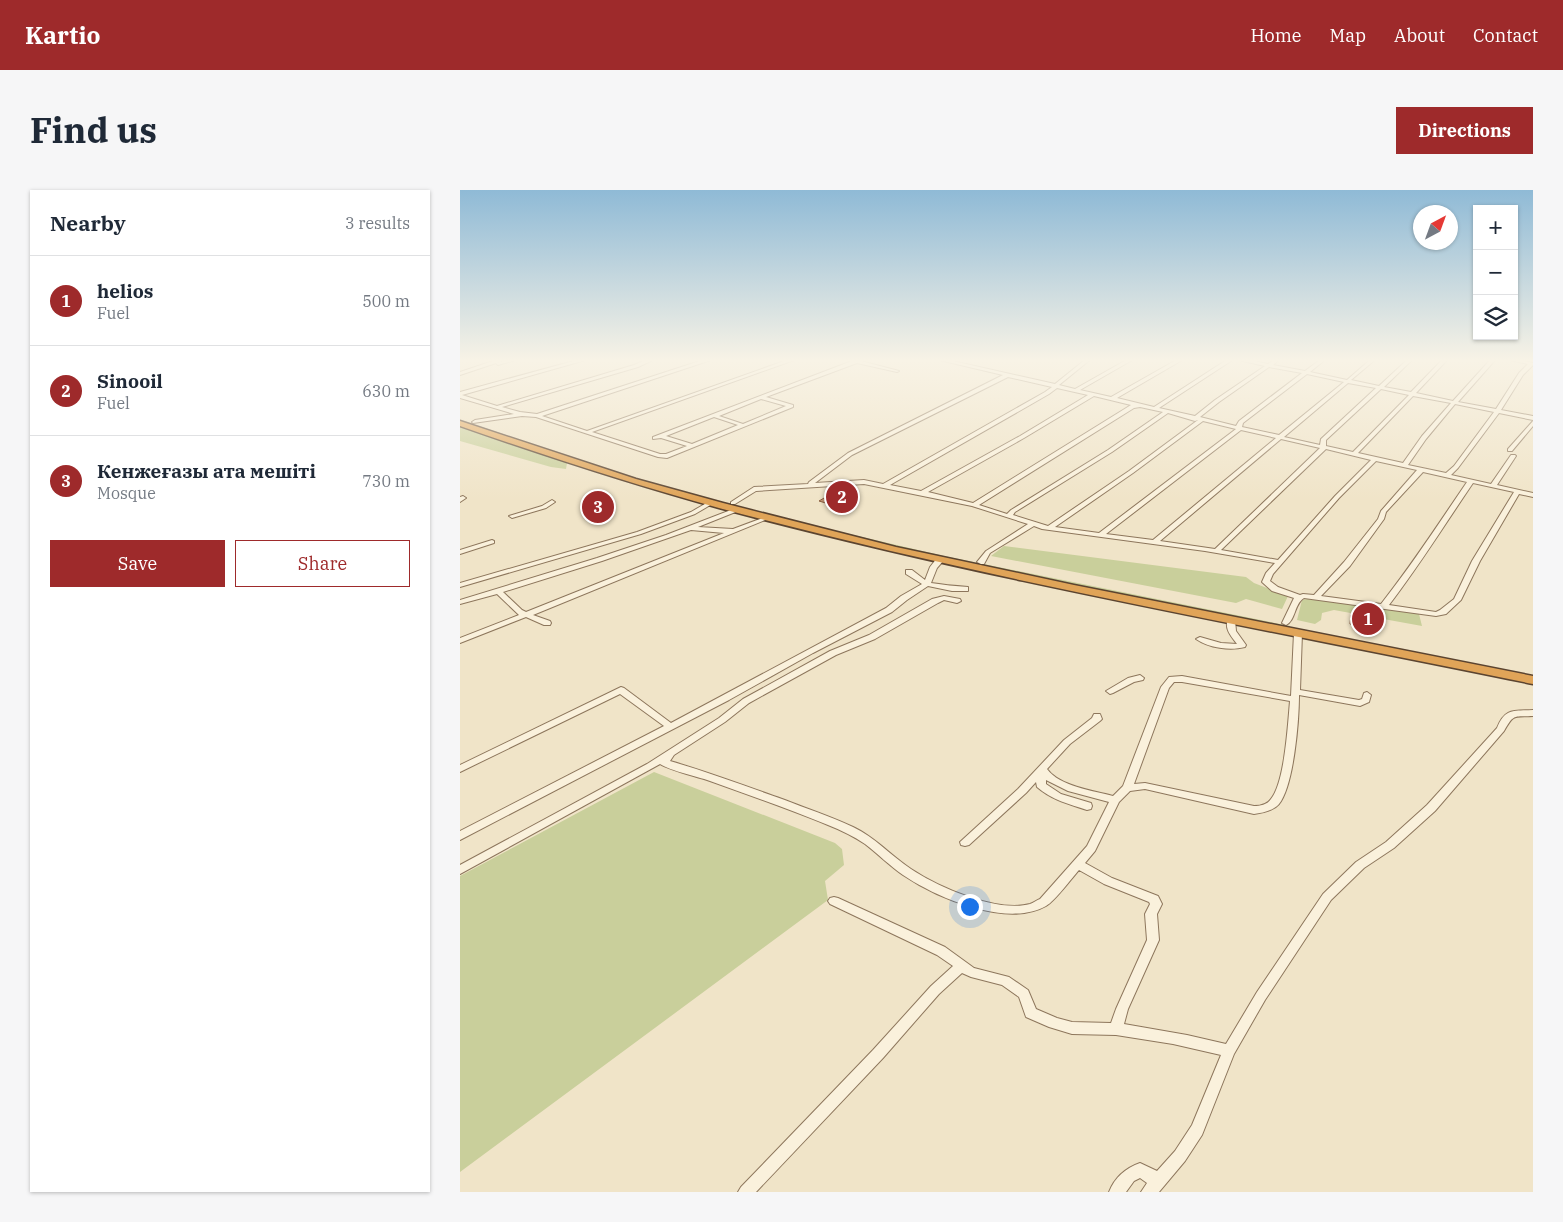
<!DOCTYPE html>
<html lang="en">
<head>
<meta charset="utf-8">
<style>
	:root { --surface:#fff; --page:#f6f6f7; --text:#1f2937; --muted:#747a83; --line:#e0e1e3; --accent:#9e2a2b }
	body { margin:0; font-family:"IBM Plex Serif",serif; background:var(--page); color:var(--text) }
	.controls { position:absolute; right:15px; top:15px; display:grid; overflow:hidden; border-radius:0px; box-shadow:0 1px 4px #0004 }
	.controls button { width:45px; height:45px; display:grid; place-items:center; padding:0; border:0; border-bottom:1px solid var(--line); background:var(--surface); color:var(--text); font:25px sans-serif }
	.compass { position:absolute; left:953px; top:15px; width:45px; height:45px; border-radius:50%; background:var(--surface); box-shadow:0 1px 4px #0004; rotate:41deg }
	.you { position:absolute; left:509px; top:716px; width:18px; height:18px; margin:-12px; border:4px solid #fff; border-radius:50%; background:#1a73e8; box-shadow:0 0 0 8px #1a73e833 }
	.badge { display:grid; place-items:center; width:32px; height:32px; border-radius:50%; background:var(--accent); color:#fff; font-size:16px; font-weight:700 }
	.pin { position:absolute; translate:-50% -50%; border:2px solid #fff; box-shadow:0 1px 5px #0006 }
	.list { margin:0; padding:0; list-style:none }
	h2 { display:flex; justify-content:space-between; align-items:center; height:65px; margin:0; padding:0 20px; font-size:21px }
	h2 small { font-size:16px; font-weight:400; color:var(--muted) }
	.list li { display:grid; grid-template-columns:32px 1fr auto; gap:15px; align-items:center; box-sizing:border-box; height:90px; padding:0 20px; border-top:1px solid var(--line) }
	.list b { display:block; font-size:19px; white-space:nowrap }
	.list p { margin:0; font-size:16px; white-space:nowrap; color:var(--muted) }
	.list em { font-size:16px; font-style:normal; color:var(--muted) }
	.actions { display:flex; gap:10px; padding:15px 20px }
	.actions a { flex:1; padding:11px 0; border:1px solid var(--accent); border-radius:0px; text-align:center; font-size:18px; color:var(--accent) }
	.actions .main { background:var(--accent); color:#fff }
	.icon { flex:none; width:28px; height:28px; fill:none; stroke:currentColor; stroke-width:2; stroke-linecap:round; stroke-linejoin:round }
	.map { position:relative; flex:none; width:1073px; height:1002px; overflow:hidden; border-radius:0px }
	header { display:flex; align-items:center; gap:30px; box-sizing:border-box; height:70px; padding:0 25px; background:var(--accent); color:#fff }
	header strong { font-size:24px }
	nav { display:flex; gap:28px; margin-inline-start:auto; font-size:18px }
	.intro { display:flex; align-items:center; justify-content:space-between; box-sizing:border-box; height:120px; padding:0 30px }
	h1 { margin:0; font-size:35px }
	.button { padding:12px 22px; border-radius:0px; background:var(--accent); color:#fff; font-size:18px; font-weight:700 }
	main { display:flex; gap:30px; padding:0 30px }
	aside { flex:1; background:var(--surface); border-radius:0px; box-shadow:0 1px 4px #0004 }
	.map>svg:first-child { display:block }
</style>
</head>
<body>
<header>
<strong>Kartio</strong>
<nav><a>Home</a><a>Map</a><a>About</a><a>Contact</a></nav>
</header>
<div class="intro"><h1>Find us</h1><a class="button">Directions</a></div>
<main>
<aside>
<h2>Nearby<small>3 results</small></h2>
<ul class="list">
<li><span class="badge">1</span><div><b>helios</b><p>Fuel</p></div><em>500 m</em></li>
<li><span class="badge">2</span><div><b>Sinooil</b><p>Fuel</p></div><em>630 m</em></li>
<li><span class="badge">3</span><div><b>Кенжеғазы ата мешіті</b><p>Mosque</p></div><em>730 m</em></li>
</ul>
<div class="actions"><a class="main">Save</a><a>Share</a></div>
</aside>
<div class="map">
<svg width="1073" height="1002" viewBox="0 0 1073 1002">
	<rect width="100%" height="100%" fill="#f0e4c8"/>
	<!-- green -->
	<path fill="#c9cf9b" d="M0,233L107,273L106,279L91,277L0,251Z
		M299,323L484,366L830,436V439L409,351Z
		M544,356L786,387L794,393L828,406L822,419L786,409L776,413L531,366Z
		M853,408L959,424L962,436L874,420L862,423L861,430L855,434L837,430L842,410Z
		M194,582L375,653L382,659L384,675L365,691L368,710L0,982V686Z"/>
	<!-- building -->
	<path fill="#cf9f7d" stroke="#8d5f41" d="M376,301L399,306L392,311L379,308L369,314L359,311Z
		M896,423L917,428L916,439L890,434L891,425L895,426Z"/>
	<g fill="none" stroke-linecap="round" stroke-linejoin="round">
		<!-- minor casing -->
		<g stroke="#8d765c" stroke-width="2">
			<path id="minor" d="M39,169H46L37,173L50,169H59L38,175L36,173L0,185V182Z
				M121,169H129L2,205L37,216L174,175L188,169H195L178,177L42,217L60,222L77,224L246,169H254L82,226L127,241L330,169H337L132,242L200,264H206L227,256L201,248L193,249V247L392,171L389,169L397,170L439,181L437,182L397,173L306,207L333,215V217L207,268L198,267L76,227L62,226L13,233L12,232L15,230L54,224L0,208V202ZM301,209L326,216L283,234L259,226ZM254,227L278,235L232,254L206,246Z
				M475,169H484L595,194L626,169H631L599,195L615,199L668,169H674L620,200L651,207L718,169H724L657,208L694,217L768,169H785L808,174L815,169H820L813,175L845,181L861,169H866L850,182L887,190L911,169H916L891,190L919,196L948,169H953L924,197L951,202L983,169H988L956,203L993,211L1031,169H1036L998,212L1036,219L1059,183L1068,174L1045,169H1056L1073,173V175L1063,185L1041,220L1073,226V230L1039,223L998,278L991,285L1031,294L1051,265H1055L1056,266L1037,295L1073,303V307L1059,304L1020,371L1001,410L986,424L976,426L844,408C834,414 836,430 826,435L822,433L834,408L812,401L802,392L806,383L815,373L745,361L582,339L574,336L530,363L524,374H521L517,372L526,361L568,334L512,316L404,294L296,301L275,314H271V312L294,297L348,294L349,292L388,263L543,185ZM774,169L805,176L755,210L735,226L699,218ZM809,177L842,183L779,231L776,236L740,227L759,212ZM847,184L884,192L819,245L782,237L783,233ZM548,187L592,197L585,202L423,294L404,290L355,293L392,265ZM888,193L916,198L861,249L860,255L824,247ZM597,198L628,205L560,246L461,301L430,295L589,204ZM921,199L949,205L893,262L866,256V250ZM634,206L671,215L513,313L468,302L564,248ZM953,206L991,213L962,246L943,273L898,263ZM995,214L1034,222L994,276L986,283L948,275L966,249ZM680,217L703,222L648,260L551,320L547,324L519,315L674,218ZM708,223L735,231L738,230L669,281L588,336L553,325L555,322L652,262ZM743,231L776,239L639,343L595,337L673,283ZM781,240L816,248L693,350L646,344ZM821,249L860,258L755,359L700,351ZM866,259L911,270L875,306L818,370L761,360ZM916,271L957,280L921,321L918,329L884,372L854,405L843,404L840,405L818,397L810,391L813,384L879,308ZM963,282L1007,292C979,333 952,375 921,414L861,406L890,376L924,329L926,322ZM1013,293L1054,302L1012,371L994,409L980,420L976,422L929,415C959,376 985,334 1013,293Z
				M1073,231V236L1052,261H1048V259Z
				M3,306L6,308L0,312V307Z
				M92,310L95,312L86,318L52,328L49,326L82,316Z
				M250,311L253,313L252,314L235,324L181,344L0,397V393L177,342L231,322Z
				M276,318L278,319V321L238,337L273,339L305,327L307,326L310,328L73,425L90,431L91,433L90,435H84L66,427L0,453V448L59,425L37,404L0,414V410L137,368L206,345ZM231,340L264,343L66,422L62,420L43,402L142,371Z
				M32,350L34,351V353L0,364V360Z
				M477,368H480L484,370L477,378L471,393C484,395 495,396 508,397V401H492L468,396L447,410L432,422L353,463L269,510L0,650V641L204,536L160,504L0,582V575L161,497L164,498L211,533L426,418L441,406L462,394L446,384V380H452L465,390L470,377Z
				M484,406L500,409L501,411L497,413L484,410L478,413L415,449L376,465L289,513L265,532L214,565L210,571C248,582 285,596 322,609C345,618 370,626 393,637C415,647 431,666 451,679C478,697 537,723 570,714C573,713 577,710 580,709L627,656L649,612L608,601L586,590V594L601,604L631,613L632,616L631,619L627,620C609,614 592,610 577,597L576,592L566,603L509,655L505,656L501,655L500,652L558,599L604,550L632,528L634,524H640L642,529L640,531L610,554L587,579C599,596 634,601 653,606L663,596L701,497L709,487L722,486L831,506L834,443L838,441L842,443L840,500L899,510L902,509L904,503L907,502L911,505L909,512L900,516L839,505C839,530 834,595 819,614C813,621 802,623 794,624L685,599L670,601L659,612L635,661L625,673L652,688L698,706L702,714L697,724L699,750L668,819L664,834L727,845L766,854L797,802L863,704L896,672L926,652L967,615L1037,538C1045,518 1053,521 1073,520V526C1054,527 1054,523 1044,541L975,621L934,658L904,678L871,710L805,810L774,864L742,945L725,971L699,1002H681L687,993L680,988L674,991L666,1002H649C655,987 666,978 680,973L697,981L715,961L732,935L761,865L713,854L656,845L612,844L589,837L566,827L559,807L542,795L511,787L502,783L479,804L423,868L296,1002H278L281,997L413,860L471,796L493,776L477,765L370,714L368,711L370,708L374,707L378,708L485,757L514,778L549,787L568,800L576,819L597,828L612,832L651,833L656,819L687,750L685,724L690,714L689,712L644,694L619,680C611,689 595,711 586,716C547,738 477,708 443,685C430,676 418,664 405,654C393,646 381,640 368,635C329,619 289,605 250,591C236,586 211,581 200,574L0,684V675L187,574L259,528L283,509L370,461L409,445L472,409ZM714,492H722L830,511C828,533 825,592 811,609C807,615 800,616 794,616L685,593L674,594L709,498Z
				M768,428H771L775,430L776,441L786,455L785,457C770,461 749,458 736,449L740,447L761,453L777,454C771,446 764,439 768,428Z
				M680,485L684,488L683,490L674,492L653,503L650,504L646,501L668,488Z"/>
		</g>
		<!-- highway casing -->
		<g stroke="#5b4430" stroke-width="3">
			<path id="highway" d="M0,231L176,289L263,313L436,357L614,395L1073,486V494C801,438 527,390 259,318C172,294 86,266 0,236Z"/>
		</g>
		<!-- minor -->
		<use href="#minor" fill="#faf1dc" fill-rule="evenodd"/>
		<!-- highway -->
		<use href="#highway" fill="#e0a458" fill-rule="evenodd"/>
	</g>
	<!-- sky -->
	<linearGradient id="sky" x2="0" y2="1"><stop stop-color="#8fbad6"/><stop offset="0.55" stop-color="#f8f3e6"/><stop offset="1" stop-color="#f8f3e6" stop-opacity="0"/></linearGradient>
	<rect width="1073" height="310" fill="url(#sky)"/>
</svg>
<div class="controls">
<button>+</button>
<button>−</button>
<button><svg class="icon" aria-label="layers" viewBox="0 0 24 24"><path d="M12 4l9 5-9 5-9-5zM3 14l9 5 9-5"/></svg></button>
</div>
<svg class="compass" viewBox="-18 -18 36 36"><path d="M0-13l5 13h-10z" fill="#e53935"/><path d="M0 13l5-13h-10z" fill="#747a83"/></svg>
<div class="you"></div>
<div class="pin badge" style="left:908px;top:429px">1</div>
<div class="pin badge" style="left:382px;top:307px">2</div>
<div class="pin badge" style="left:138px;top:317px">3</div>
</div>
</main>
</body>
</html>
